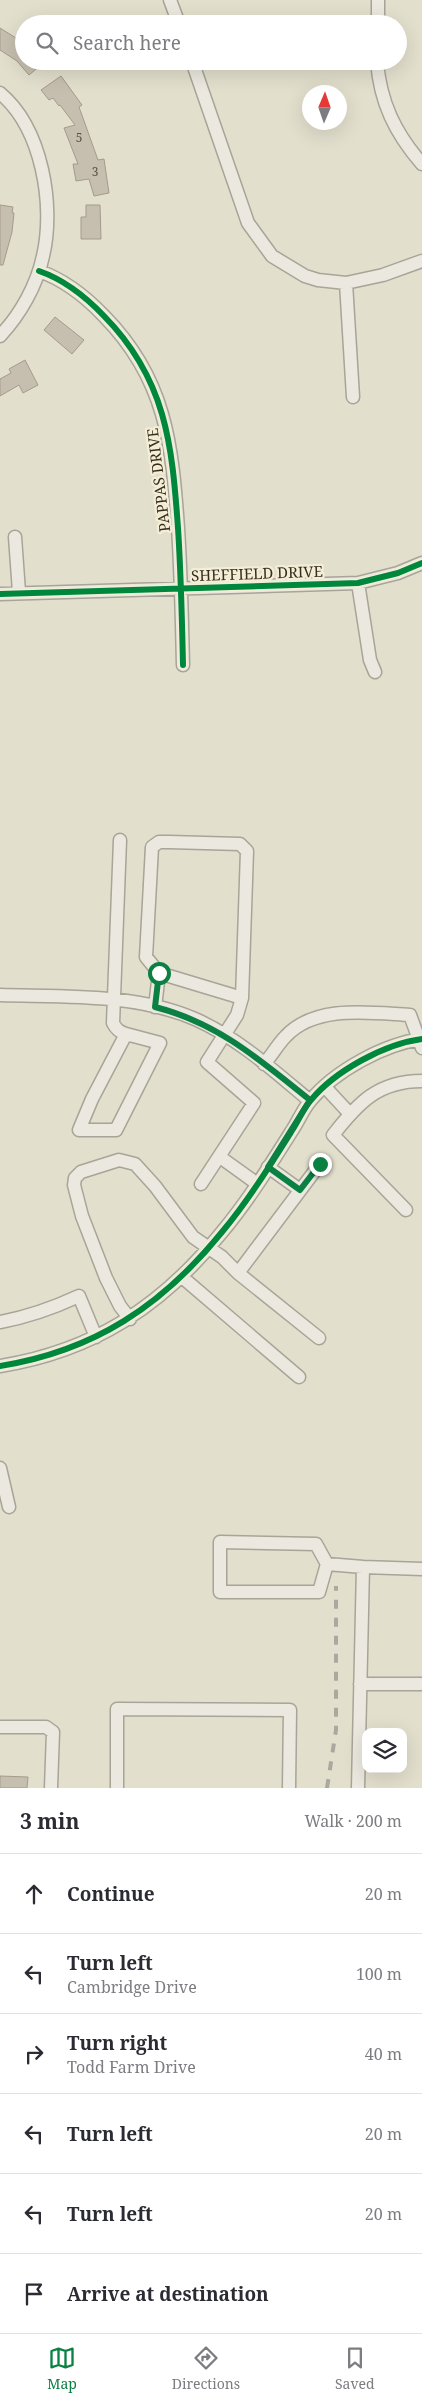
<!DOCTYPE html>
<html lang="en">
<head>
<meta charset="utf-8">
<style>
	:root { --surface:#fff; --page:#f7f7f7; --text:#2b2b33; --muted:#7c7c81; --line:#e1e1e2; --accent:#0b8043 }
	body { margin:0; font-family:"Noto Serif",serif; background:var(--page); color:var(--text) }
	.controls { position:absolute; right:15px; bottom:15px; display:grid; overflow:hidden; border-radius:10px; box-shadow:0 5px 20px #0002 }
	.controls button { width:45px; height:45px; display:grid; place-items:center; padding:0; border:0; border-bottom:1px solid var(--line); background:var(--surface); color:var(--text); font:25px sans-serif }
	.compass { position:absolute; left:302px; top:85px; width:45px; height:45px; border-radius:50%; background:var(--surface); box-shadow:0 5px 20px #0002; rotate:2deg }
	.stop { position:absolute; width:15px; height:15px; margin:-11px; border:4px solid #0b8043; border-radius:50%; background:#fff }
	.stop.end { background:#0b8043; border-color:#fff; box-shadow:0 1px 5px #0008 }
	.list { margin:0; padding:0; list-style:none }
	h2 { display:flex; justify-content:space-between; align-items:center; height:65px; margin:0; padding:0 20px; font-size:21px }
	h2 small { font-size:16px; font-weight:400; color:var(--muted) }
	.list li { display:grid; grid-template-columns:32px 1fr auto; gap:15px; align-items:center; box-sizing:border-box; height:80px; padding:0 20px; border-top:1px solid var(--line) }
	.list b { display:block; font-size:19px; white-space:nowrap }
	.list p { margin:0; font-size:16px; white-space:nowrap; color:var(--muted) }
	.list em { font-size:16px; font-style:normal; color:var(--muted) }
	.icon { flex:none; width:28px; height:28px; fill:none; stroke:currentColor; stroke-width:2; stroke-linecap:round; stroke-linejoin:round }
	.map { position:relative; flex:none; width:422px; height:1788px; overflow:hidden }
	.search { position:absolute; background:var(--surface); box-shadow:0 5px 20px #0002; left:15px; right:15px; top:15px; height:55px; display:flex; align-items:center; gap:12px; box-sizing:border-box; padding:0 18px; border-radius:28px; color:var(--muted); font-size:19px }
	.sheet { height:545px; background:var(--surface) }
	nav { display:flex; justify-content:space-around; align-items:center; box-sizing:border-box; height:70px; border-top:1px solid var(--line); background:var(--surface); font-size:14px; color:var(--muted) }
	nav a { display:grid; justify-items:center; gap:2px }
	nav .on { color:var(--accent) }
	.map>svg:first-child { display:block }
</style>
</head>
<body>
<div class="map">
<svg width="422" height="1788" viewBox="0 0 422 1788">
	<rect width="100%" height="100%" fill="#e3dfcd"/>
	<!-- building -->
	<path fill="#c6bfaf" stroke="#a39b8d" d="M0,28L24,43V61H46L29,75L17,61L0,50Z
		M61,76L82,105L79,107L98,160L104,159L109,193L94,196L89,179L76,181L73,164H78L64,128L75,125L60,105L59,106L53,98L49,100L41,90Z
		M0,205L13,207L12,213H14L12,232L3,265H0Z
		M86,205H100L101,239H81V217H86Z
		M55,317L84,340L72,354L44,330Z
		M25,360L38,385L23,393L19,385L0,396V379L11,373L9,369Z
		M0,1776L28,1777L27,1788H0Z"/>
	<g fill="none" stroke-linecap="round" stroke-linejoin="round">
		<!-- minor casing -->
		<g stroke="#a8a497" stroke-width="15">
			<path id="minor" d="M170,0L179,24
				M378,24V0
				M192,61L248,223L272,256L305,276L318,280L346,283L383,275L422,261
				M377,61C380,102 395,133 422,164
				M0,93C42,128 55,205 43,256C37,285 20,315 0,336
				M39,271C65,280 85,296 104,316C166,379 172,444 178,528C181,574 182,619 183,665
				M346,283L353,397
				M15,537L19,592
				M358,583L370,660L375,672
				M0,594L358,583L398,573L422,563
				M120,840L113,1023C116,1029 119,1032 126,1034L160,1043L116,1130H79L92,1099L126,1034
				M159,973L242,998
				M0,995C65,997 134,993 195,1019C238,1038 274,1071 310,1101
				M155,1007L159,973L146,957L152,847L159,842H169L240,844L247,851L242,998L237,1015L207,1062L254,1103L201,1184
				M264,1064C272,1055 278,1044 286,1036C316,1004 372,1013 410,1015L422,1048
				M325,1087L350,1114
				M220,1157L256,1183
				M268,1167L300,1190
				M406,1210L333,1135C358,1103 378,1081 422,1081
				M238,1273L320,1164
				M182,1277L299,1377
				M130,1319L120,1306L106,1278L82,1216L74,1185L75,1178L81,1172L119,1160L135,1164L155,1186L193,1237L222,1257L238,1273L319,1338
				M0,1322C28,1317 53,1308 79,1296L96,1337
				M0,1366C94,1351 162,1306 222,1232C248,1201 271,1164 293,1129C299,1120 303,1109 311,1100C335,1071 384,1044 422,1039
				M0,1468L9,1507
				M327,1564L319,1592H220V1542L316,1544L327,1564L363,1567
				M360,1684H422
				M0,1727H46L53,1732L51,1788
				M117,1788V1709L290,1710L289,1788
				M358,1788L363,1567L422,1569"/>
		</g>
		<!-- minor -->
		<use href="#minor" stroke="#ebe8df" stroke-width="12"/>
		<!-- rail -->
		<path stroke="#aaa89f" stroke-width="4" stroke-dasharray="9 9" stroke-linecap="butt" d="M327,1788L336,1730V1586"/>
		<!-- cycleway casing -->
		<g stroke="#f3eed5" stroke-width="9">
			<path id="cycleway" d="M39,271C65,280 85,296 104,316C166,379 172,444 178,528C181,574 182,619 183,665
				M0,594L358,583L398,573L422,563
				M0,1366C94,1351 162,1306 222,1232C248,1201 271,1164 293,1129C299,1120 303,1109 311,1100C335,1071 384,1044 422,1039"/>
		</g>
		<!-- cycleway -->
		<use href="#cycleway" stroke="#00873e" stroke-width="6"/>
	</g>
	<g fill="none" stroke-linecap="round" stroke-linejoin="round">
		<!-- route -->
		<path stroke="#0b8043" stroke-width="6" d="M159,973L155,1007C218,1023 260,1060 310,1100L268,1167L300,1190L320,1164"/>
	</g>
	<g text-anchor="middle" stroke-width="4.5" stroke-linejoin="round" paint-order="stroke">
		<!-- number labels -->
		<g font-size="12" fill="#5a5243">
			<text x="79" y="142">5</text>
			<text x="95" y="176">3</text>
		</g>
		<!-- street labels -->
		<g font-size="15" fill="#362d1f" stroke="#f3eed5">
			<text transform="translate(159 480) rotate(-97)" y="5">PAPPAS DRIVE</text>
			<text transform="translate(257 574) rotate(-2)" y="5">SHEFFIELD DRIVE</text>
		</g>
	</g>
</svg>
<div class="controls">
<button><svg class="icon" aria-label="layers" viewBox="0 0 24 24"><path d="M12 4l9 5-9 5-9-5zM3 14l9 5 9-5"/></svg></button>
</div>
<svg class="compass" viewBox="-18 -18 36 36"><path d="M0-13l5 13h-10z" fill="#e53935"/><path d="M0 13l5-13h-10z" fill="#7c7c81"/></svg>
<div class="stop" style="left:159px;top:973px"></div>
<div class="stop end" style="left:320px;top:1164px"></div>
<div class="search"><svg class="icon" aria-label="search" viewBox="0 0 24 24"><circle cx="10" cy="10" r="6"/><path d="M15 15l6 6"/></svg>Search here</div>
</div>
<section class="sheet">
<h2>3 min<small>Walk · 200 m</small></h2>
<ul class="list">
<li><svg class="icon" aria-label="ahead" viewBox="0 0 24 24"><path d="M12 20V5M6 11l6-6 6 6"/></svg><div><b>Continue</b></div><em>20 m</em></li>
<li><svg class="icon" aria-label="left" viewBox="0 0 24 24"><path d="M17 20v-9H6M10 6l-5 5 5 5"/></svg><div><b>Turn left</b><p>Cambridge Drive</p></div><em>100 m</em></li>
<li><svg class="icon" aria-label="right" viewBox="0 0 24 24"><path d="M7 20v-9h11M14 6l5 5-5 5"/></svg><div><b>Turn right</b><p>Todd Farm Drive</p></div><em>40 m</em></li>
<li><svg class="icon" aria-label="left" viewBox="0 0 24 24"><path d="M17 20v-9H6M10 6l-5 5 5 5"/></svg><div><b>Turn left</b></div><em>20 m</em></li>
<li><svg class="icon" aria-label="left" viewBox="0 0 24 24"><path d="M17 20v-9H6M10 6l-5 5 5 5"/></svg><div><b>Turn left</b></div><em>20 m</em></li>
<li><svg class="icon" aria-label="arrive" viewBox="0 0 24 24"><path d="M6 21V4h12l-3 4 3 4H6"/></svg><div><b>Arrive at destination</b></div></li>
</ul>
</section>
<nav>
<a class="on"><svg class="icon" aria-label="map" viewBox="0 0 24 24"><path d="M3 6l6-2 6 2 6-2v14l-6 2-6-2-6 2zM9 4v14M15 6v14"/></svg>Map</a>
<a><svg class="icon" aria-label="directions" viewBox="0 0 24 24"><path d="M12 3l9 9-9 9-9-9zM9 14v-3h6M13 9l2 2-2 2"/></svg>Directions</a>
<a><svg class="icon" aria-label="saved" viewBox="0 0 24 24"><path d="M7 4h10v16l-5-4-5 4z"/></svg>Saved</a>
</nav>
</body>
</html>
